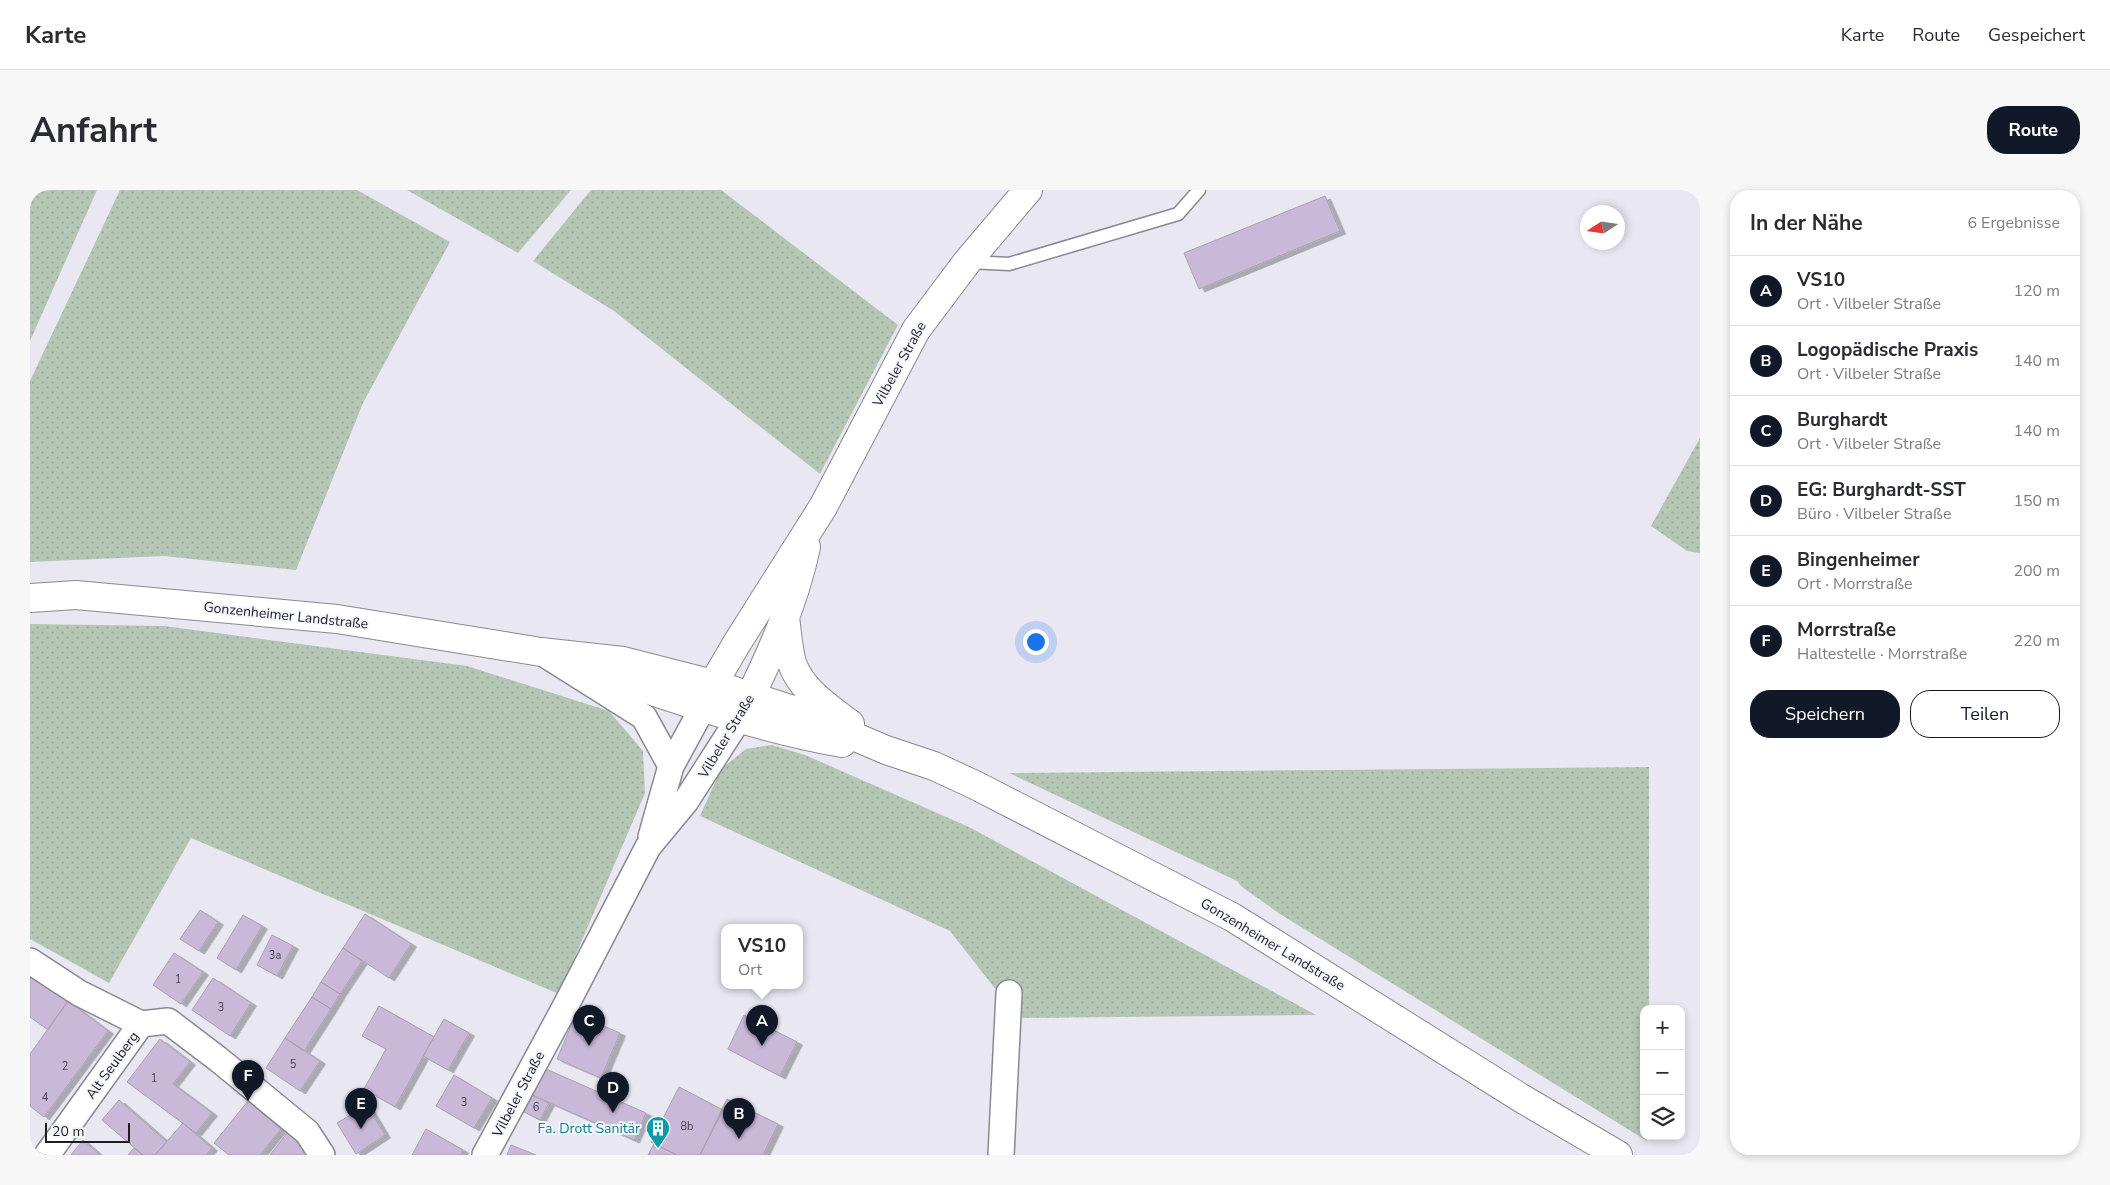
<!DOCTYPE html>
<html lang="de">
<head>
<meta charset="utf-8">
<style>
	:root { --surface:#fff; --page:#f7f7f7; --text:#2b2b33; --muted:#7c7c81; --line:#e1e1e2; --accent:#111827 }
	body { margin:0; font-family:"Nunito Sans",sans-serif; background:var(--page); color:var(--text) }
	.controls { position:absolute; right:15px; bottom:15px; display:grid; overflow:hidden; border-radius:10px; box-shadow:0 2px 8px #0003 }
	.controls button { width:45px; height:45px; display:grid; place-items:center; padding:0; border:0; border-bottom:1px solid var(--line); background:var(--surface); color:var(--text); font:25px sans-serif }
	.compass { position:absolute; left:1550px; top:15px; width:45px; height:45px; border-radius:50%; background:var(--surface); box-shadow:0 2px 8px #0003; rotate:258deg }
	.scale { position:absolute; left:15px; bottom:12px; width:85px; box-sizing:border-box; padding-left:5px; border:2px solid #1d1d21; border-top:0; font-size:14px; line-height:18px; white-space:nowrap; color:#1d1d21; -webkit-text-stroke:4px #f5f5fd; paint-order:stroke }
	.you { position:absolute; left:1005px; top:451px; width:18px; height:18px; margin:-12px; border:4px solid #fff; border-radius:50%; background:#1a73e8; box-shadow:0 0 0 8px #1a73e833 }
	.badge { display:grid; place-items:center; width:32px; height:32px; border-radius:50%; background:var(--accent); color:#fff; font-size:16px; font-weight:700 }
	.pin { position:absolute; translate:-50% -41px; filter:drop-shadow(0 1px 2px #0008) }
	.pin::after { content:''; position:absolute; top:26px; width:18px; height:15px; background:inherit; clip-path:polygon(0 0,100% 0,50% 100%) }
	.popup { position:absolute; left:691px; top:734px; width:82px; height:65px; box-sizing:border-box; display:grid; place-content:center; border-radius:10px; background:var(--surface); filter:drop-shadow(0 1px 4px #0005); font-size:16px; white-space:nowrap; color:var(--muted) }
	.popup b { font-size:19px; color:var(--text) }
	.popup::after { content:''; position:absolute; left:50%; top:100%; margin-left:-10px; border:10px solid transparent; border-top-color:var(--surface) }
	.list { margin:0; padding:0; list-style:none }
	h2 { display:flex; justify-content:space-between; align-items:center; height:65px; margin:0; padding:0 20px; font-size:21px }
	h2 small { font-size:16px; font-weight:400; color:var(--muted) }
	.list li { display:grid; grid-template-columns:32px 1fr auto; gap:15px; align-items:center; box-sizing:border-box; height:70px; padding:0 20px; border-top:1px solid var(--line) }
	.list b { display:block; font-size:19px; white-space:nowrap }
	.list p { margin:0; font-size:16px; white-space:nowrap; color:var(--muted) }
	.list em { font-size:16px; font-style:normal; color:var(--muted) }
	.actions { display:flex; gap:10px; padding:15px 20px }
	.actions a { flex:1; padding:11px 0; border:1px solid var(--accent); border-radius:20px; text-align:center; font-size:18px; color:var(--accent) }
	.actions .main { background:var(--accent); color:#fff }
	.icon { flex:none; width:28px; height:28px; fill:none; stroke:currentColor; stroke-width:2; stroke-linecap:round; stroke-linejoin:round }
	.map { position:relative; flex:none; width:1670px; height:965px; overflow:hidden; border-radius:20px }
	header { display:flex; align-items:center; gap:30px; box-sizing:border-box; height:70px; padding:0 25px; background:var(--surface); border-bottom:1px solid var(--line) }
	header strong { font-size:24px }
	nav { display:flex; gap:28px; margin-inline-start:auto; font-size:18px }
	.intro { display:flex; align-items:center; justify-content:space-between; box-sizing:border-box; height:120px; padding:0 30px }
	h1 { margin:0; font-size:35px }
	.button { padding:12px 22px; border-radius:20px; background:var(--accent); color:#fff; font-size:18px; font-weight:700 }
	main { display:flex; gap:30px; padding:0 30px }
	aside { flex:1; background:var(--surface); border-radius:20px; box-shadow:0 2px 8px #0003 }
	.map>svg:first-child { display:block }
</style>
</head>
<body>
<header>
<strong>Karte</strong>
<nav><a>Karte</a><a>Route</a><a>Gespeichert</a></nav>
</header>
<div class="intro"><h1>Anfahrt</h1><a class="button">Route</a></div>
<main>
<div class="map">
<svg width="1670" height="965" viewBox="0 0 1670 965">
	<defs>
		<pattern id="green-dots" width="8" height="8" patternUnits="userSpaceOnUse" patternTransform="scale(1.25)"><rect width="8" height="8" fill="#b5c6b4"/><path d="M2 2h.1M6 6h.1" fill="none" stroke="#9baa9a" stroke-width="1.8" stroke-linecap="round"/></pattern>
		<filter id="shadow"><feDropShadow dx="5.5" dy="3" stdDeviation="0" flood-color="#0004"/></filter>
	</defs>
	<rect width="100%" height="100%" fill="#e8e7f2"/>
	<!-- green -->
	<path fill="url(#green-dots)" d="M0,0H67L0,151Z
		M90,0H327L420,52L333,213L266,380L134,366L0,372V191Z
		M377,0H541L488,63Z
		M561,0H691L868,135L790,284L584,121L503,71Z
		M1670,248V363L1657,361L1621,336Z
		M0,434L134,436L437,476L579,521L613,561L615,603L529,804L161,648L79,793L0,749Z
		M742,555L775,565L939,637L1286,825L988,828L920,741L670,626L691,579L716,559Z
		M1619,577V819H1614V946H1617V951L1250,724L1212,697L1207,691L979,583Z"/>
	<!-- building -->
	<path fill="#cab8d8" stroke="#a8a3ac" filter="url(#shadow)" d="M1295,6L1310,41L1169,99L1154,63Z
		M170,720L188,732L169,761L150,749Z
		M335,724L381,754L359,788L313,758Z
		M213,725L232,736L206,780L187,768Z
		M242,745L263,756L247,786L227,775Z
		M313,758L332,771L310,804L291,792Z
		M144,763L173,782L151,814L123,795Z
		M0,785L38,811L18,840L0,827Z
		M183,788L221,813L200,846L162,820Z
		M291,792L310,804L301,819L282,807Z
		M282,807L301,819L274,861L255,848Z
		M38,811L78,841L14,927L0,916V864Z
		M349,816L404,847L365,917L334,899L356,859L332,846Z
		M546,824L590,843L571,888L527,869Z
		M714,825L767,852L750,886L698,859Z
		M414,829L439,843L418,880L393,866Z
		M255,848L290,871L270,901L236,878Z
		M130,849L160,872L143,894L182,923L166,943L97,892Z
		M516,879L616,923L604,950L502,905Z
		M424,885L462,908L444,938L406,916Z
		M649,897L693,920L670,965H647L621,952Z
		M502,905L519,913L510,930L494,922Z
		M697,909L748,934L733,965H670Z
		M89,910L137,952L125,965H113L72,930Z
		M218,911L251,939L230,965H199L184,953Z
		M337,915L355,945L326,964L307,933Z
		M153,933L182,958L176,965H125Z
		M396,939L433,960L430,965H382Z
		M257,943L283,965H240Z
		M53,950L70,965H41Z
		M624,954L647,965H618Z
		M481,955L506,965H477Z
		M104,958L113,965H98Z"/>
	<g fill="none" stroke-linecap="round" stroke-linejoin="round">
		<!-- service casing -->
		<g stroke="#898992" stroke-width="15">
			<path id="service" d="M939,72L979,74L1148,24L1169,0"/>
		</g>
		<!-- minor casing -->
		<g stroke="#898992" stroke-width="28">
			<path id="minor" d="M511,462L614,527L641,576
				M621,647L641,576L672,519
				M0,771L49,803L111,834L138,831L188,869L277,942L292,965
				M17,965L111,834
				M455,965L535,817L618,657L656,611L708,530
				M971,965L979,803"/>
		</g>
		<!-- tertiary casing -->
		<g stroke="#898992" stroke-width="30">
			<path id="tertiary" d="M0,408L46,405L307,429L511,462L593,471L683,494L760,519L856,560L904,576L945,595L1202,727L1491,908L1588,965
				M755,427C757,442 758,459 762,473C771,500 799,518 820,534
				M554,478C639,507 723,537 812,553
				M672,519L683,494L707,453L793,317L886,140L937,72L998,0
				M713,521C739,469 764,414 776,357"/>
		</g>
		<!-- service -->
		<use href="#service" stroke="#fff" stroke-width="12"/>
		<!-- minor -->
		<use href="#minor" stroke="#fff" stroke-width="25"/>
		<!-- tertiary -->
		<use href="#tertiary" stroke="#fff" stroke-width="28"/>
	</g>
	<!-- icons -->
	<defs>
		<g id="building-pin" transform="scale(1.25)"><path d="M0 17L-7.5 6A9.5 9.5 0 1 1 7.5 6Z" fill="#0f9aa8" stroke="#f5f5fd"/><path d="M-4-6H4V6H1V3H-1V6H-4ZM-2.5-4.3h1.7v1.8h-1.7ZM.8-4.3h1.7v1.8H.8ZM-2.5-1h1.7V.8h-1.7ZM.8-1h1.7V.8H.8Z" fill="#fff"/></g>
	</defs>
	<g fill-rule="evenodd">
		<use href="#building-pin" x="628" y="938"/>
	</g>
	<g text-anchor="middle" stroke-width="4" stroke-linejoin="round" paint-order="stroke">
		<!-- number labels -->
		<g font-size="11" fill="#48444f">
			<text x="245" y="769">3a</text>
			<text x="148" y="793">1</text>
			<text x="191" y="821">3</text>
			<text x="263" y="878">5</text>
			<text x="35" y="880">2</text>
			<text x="124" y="892">1</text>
			<text x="15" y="911">4</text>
			<text x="434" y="916">3</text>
			<text x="506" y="921">6</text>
			<text x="657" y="940">8b</text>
		</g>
		<!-- street labels -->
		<g font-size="14" fill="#1d1d21" stroke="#f5f5fd">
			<text transform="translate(869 174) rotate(-61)" y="5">Vilbeler Straße</text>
			<text transform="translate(256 425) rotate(6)" y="5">Gonzenheimer Landstraße</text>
			<text transform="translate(696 546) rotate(-59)" y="5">Vilbeler Straße</text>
			<text transform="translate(1243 754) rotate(31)" y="5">Gonzenheimer Landstraße</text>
			<text transform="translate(82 875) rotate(-54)" y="5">Alt Seulberg</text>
			<text transform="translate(488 904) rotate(-62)" y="5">Vilbeler Straße</text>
		</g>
		<!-- culture labels -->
		<g font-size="14" fill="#0d838f" stroke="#f5f5fd" text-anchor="end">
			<text x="610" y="943">Fa. Drott Sanitär</text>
		</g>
	</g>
</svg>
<div class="controls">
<button>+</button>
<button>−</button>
<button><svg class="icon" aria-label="layers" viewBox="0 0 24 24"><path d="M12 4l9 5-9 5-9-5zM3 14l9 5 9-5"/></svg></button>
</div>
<svg class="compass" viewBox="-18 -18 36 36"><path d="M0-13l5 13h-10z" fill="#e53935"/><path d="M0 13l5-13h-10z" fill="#7c7c81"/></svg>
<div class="scale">20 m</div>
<div class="you"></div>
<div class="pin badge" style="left:732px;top:856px">A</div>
<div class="popup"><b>VS10</b>Ort</div>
<div class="pin badge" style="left:709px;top:949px">B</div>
<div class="pin badge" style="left:559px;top:856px">C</div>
<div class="pin badge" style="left:583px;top:923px">D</div>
<div class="pin badge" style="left:331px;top:939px">E</div>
<div class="pin badge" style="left:218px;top:911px">F</div>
</div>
<aside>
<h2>In der Nähe<small>6 Ergebnisse</small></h2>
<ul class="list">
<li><span class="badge">A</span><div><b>VS10</b><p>Ort · Vilbeler Straße</p></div><em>120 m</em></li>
<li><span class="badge">B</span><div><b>Logopädische Praxis</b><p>Ort · Vilbeler Straße</p></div><em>140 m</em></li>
<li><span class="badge">C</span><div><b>Burghardt</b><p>Ort · Vilbeler Straße</p></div><em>140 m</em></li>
<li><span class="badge">D</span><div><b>EG: Burghardt-SST</b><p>Büro · Vilbeler Straße</p></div><em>150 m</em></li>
<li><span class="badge">E</span><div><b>Bingenheimer</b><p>Ort · Morrstraße</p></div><em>200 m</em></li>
<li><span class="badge">F</span><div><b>Morrstraße</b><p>Haltestelle · Morrstraße</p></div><em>220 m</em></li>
</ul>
<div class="actions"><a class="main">Speichern</a><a>Teilen</a></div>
</aside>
</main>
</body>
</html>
